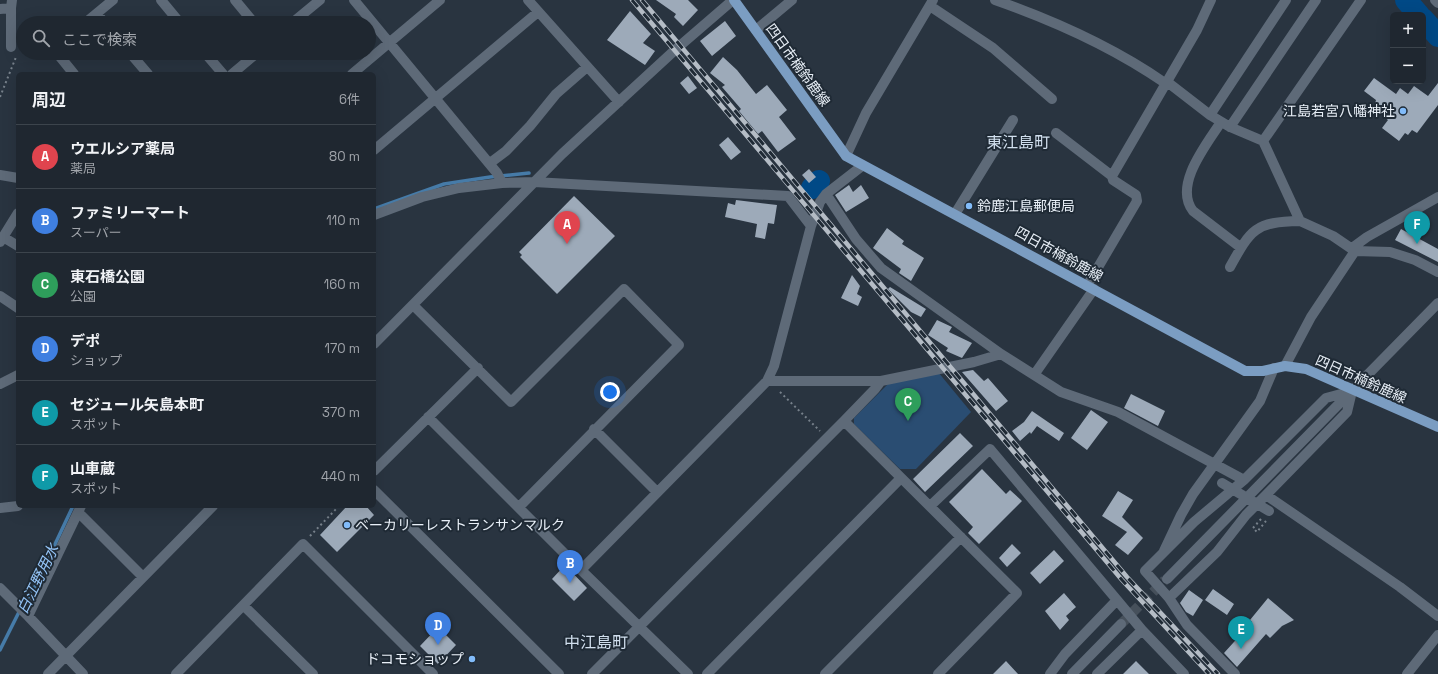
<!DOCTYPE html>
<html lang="ja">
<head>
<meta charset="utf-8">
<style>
	:root { --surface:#1f2730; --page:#2c333c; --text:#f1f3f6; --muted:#a1a5ab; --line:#3c444c; --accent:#8c9099 }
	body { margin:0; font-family:"Space Grotesk","Noto Sans JP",sans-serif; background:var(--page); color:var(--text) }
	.controls { position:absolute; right:12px; top:12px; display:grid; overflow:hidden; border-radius:6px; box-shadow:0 4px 16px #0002 }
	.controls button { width:36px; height:36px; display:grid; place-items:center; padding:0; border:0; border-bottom:1px solid var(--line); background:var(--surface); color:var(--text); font:20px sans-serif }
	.you { position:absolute; left:610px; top:392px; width:14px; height:14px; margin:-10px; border:3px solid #fff; border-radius:50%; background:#1a73e8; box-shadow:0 0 0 6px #1a73e833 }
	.badge { display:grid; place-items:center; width:26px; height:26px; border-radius:50%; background:var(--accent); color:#fff; font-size:13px; font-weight:700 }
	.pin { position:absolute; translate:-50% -33px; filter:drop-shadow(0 1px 2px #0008) }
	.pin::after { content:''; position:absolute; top:21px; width:14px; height:12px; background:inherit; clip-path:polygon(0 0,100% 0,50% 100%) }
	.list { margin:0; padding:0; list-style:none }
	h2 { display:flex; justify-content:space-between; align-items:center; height:52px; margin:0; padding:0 16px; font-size:17px }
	h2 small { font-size:13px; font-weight:400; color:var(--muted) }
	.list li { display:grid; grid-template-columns:26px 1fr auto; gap:12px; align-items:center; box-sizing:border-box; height:64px; padding:0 16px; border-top:1px solid var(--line) }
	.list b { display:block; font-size:15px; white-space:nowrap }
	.list p { margin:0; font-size:13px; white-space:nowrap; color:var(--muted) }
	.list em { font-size:13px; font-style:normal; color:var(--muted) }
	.icon { flex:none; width:22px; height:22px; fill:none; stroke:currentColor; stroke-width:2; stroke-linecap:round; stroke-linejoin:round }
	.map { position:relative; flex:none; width:1438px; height:674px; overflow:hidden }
	.search { position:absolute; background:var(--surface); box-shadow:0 4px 16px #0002; left:16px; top:16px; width:360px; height:44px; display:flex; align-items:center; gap:10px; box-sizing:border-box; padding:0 14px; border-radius:22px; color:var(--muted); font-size:15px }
	.panel { position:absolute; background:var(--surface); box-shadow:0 4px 16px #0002; left:16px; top:72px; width:360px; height:436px; border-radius:6px }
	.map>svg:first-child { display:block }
</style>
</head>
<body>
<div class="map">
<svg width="1438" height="674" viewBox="0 0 1438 674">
	<rect width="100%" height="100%" fill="#293440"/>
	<!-- green -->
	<path fill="#2a4d72" d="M938,372L971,412L916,469H900L854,424V418L890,382Z"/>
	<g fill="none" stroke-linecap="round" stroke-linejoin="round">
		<!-- stream -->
		<path stroke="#467ba8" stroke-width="3.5" d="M374,209L444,184L490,177L529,173
			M0,650L23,604L33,591L73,506"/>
		<!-- river -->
		<path stroke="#004986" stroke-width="22" d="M1406,0L1419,15
			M1423,19L1438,36
			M812,188L816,187L819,181"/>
	</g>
	<!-- building -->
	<path fill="#9daab9" d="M656,0H688L698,10L683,26L674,17L676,14Z
		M630,11L651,34L643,43L655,51L645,65L607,40Z
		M725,21L736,36L712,56L700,41Z
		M723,57L737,70L756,94L767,85L787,110L779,117L796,139L778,152L762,131L758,134L739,111L741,109L722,87L725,85L710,73Z
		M688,76L697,88L689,94L680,83Z
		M1374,78L1396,94L1400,88L1408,94L1414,86L1428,96L1438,83V105L1417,133L1412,130L1408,135L1405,133L1399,141L1382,128L1388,120L1379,113L1382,109L1375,104L1376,100L1364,91Z
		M728,137L741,152L731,160L719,145Z
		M809,169L816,177L809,183L802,175Z
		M849,185L853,192L861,185L869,198L846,212L835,195Z
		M574,196L615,236L557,294L520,257L522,255L519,252Z
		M736,200L777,205L774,224L768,223L765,239L755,237L757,224L725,217L728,203L735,205Z
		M887,228L904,241L902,244L924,258L911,281L899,273L901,269L873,248Z
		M1401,229L1438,249V262L1395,240Z
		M852,275L860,286L857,294L862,297L858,306L841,298Z
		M890,287L926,309L921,317L911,312L888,289Z
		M937,320L952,327L949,332L972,343L962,358L946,351L948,348L928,335Z
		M973,370L984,381L988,378L1008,401L996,411L962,372Z
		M1131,394L1165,411L1158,426L1124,408Z
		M1091,410L1108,422L1087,450L1071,438Z
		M1032,411L1064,433L1059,441L1037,426L1031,434L1030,432L1020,441L1012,431L1024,422Z
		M960,433L973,446L925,492L913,479Z
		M982,469L1006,494L1010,490L1022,501L979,544L968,533L973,527L949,502Z
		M1118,491L1133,500L1122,517L1143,538L1128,555L1115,545L1127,532L1102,516Z
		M347,506H366L374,515L337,552L320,535Z
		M1012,544L1021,553L1007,567L999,558Z
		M1054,550L1064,561L1040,584L1030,573Z
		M565,565L587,588L574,601L552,579Z
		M1213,589L1234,604L1227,615L1205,600Z
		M1189,590L1203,600L1193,616L1186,612L1180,603Z
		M1064,593L1076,607L1066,616L1069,620L1060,630L1045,611Z
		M1268,598L1294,620L1282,626L1270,638L1266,634L1237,667L1224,653L1252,622L1250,620Z
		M438,627L456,645L438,664L420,646Z
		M1006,661L1018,674H993Z
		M1136,661L1149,674H1123Z"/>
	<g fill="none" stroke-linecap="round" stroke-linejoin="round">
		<!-- minor-tunnel -->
		<path stroke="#46505b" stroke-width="10" stroke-dasharray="10 5" stroke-linecap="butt" d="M1121,624L1165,580"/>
		<!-- path -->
		<path stroke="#77818b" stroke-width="2" stroke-dasharray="2 3" stroke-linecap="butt" d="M0,97L16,57
			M780,392L820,431
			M1261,519L1253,528L1257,532L1266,521
			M310,536L339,506"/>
		<!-- minor -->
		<path stroke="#5e6a78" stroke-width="10" d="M161,0L180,23
			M235,0L254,23
			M354,0L497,173L502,183
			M528,0L619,102
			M995,0C1055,21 1113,47 1165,83
			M1435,0L1438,3
			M930,6L993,48L1052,99
			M11,8V47
			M0,9L11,8L12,0
			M97,14L105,23
			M85,23L113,0
			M292,23L320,0
			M756,30L792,0
			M57,53L74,74
			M130,53L148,74
			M205,53L223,74
			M232,74L257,53
			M352,74L440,0
			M1166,81L1210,115L1230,127L1263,141L1300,221L1333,236L1355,251L1390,252L1415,260L1438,272
			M1210,115L1286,0
			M1221,122C1207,144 1173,185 1193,211L1240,247
			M1230,127L1316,0
			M1056,133L1112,176
			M1263,141L1361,0
			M374,150L538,12
			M846,156L866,113L933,0
			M490,163L506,151L530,126L556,94L587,67
			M0,175L18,178
			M826,194L856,239L881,268L1001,354L1061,392L1118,412L1244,480L1326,398L1352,391
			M955,214L1013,120
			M374,215L422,197L459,188L502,183L534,182L788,196L811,226
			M3,237L18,246
			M0,242L18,213
			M1352,248L1367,237L1438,197
			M1230,267C1251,229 1255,222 1300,221
			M1087,286L1137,201L1136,195L1113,180L1112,176L1197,30L1211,0
			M0,296L18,308
			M413,305L511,402L624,289L679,345L519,507
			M374,344L562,154L675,50L733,0
			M1285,366L1311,317L1355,251
			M1034,375L1094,289
			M881,381L974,362L1001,354
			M0,384L18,375
			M1352,391L1347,412L1266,495L1400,587L1438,616
			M428,417L581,570L688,674
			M844,421L1017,593L938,674
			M594,429L657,492
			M374,471L478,368
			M1222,483L1269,511
			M374,490L559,674
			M81,506L28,616L83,674
			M930,506L990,449L1117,600L1065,654L1050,674
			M0,508L18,506
			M77,514L82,516L143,577
			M1164,551L1181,515L1193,494L1260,401L1274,368
			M581,570L767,381L774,366L811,226L820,202L826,194L862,166
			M1167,579L1438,303
			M0,588L28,616
			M1169,598L1145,571L1194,522L1244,480
			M1117,600L1142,630L1184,674
			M244,606L313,674
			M48,674L213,506
			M176,674L303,544L433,674
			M592,674L844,421L875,389L881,381H767
			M707,674L901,478
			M825,674L961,537
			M1072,674L1121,624
			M1097,674L1142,630
			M1235,674L1187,625L1169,598L1217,552L1246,515L1266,495
			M1407,674L1438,635"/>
		<!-- major -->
		<path stroke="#7b9dc2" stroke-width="10" d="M734,0L846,156L1245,371H1263L1285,366L1306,369L1438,427"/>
		<!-- rail casing -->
		<g stroke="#b4bcc5" stroke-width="4.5">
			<path id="rail" d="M632,0L1122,580L1209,674
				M642,0L1127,577L1218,674"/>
		</g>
		<!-- rail -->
		<use href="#rail" stroke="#1f2a35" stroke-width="3" stroke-dasharray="9" stroke-linecap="butt"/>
	</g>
	<!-- markers -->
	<g fill="#82bcfa" stroke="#1f2a35" stroke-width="1.5">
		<circle cx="1403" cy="111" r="4"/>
		<circle cx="969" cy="206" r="4"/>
		<circle cx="347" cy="525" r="4"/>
		<circle cx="472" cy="659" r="4"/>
	</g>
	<g text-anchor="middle" stroke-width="4" stroke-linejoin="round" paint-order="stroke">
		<!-- street labels -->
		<g font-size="14" fill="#e8eff7" stroke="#1f2a35">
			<text transform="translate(798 65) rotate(54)" y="5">四日市楠鈴鹿線</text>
			<text transform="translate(1059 254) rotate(29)" y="5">四日市楠鈴鹿線</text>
			<text transform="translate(1361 379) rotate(24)" y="5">四日市楠鈴鹿線</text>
		</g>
		<!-- poi labels -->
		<g font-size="14" fill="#e8eff7" stroke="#1f2a35" text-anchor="end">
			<text x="1395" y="116">江島若宮八幡神社</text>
			<text x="977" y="211" text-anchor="start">鈴鹿江島郵便局</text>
			<text x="355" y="530" text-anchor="start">ベーカリーレストランサンマルク</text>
			<text x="464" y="664">ドコモショップ</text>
		</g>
		<!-- water labels -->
		<g font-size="15" font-style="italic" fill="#94c4f7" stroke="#1f2a35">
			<text transform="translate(38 579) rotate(-64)" y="5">白江野用水</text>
		</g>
		<!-- quarter labels -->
		<g font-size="16" fill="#d1dfee" stroke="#1f2a35">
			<text x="1018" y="148">東江島町</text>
			<text x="596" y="648">中江島町</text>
		</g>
	</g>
</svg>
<div class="controls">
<button>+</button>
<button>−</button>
</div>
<div class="you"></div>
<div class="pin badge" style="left:567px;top:244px;background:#e0444e">A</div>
<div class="pin badge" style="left:570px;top:583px;background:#3f7fe0">B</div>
<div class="pin badge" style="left:908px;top:421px;background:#2e9e5b">C</div>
<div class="pin badge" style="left:438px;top:645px;background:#3f7fe0">D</div>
<div class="pin badge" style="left:1241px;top:649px;background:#0f9aa8">E</div>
<div class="pin badge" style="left:1417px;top:244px;background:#0f9aa8">F</div>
<div class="search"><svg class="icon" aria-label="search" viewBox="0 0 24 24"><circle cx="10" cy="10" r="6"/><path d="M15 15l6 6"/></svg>ここで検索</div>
<section class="panel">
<h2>周辺<small>6件</small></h2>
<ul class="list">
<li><span class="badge" style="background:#e0444e">A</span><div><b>ウエルシア薬局</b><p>薬局</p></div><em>80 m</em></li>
<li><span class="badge" style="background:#3f7fe0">B</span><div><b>ファミリーマート</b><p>スーパー</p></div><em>110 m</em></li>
<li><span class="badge" style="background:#2e9e5b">C</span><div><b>東石橋公園</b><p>公園</p></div><em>160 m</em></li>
<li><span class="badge" style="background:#3f7fe0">D</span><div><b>デポ</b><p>ショップ</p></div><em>170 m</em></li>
<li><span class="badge" style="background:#0f9aa8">E</span><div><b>セジュール矢島本町</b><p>スポット</p></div><em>370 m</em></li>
<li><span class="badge" style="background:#0f9aa8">F</span><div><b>山車蔵</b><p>スポット</p></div><em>440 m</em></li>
</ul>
</section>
</div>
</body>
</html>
